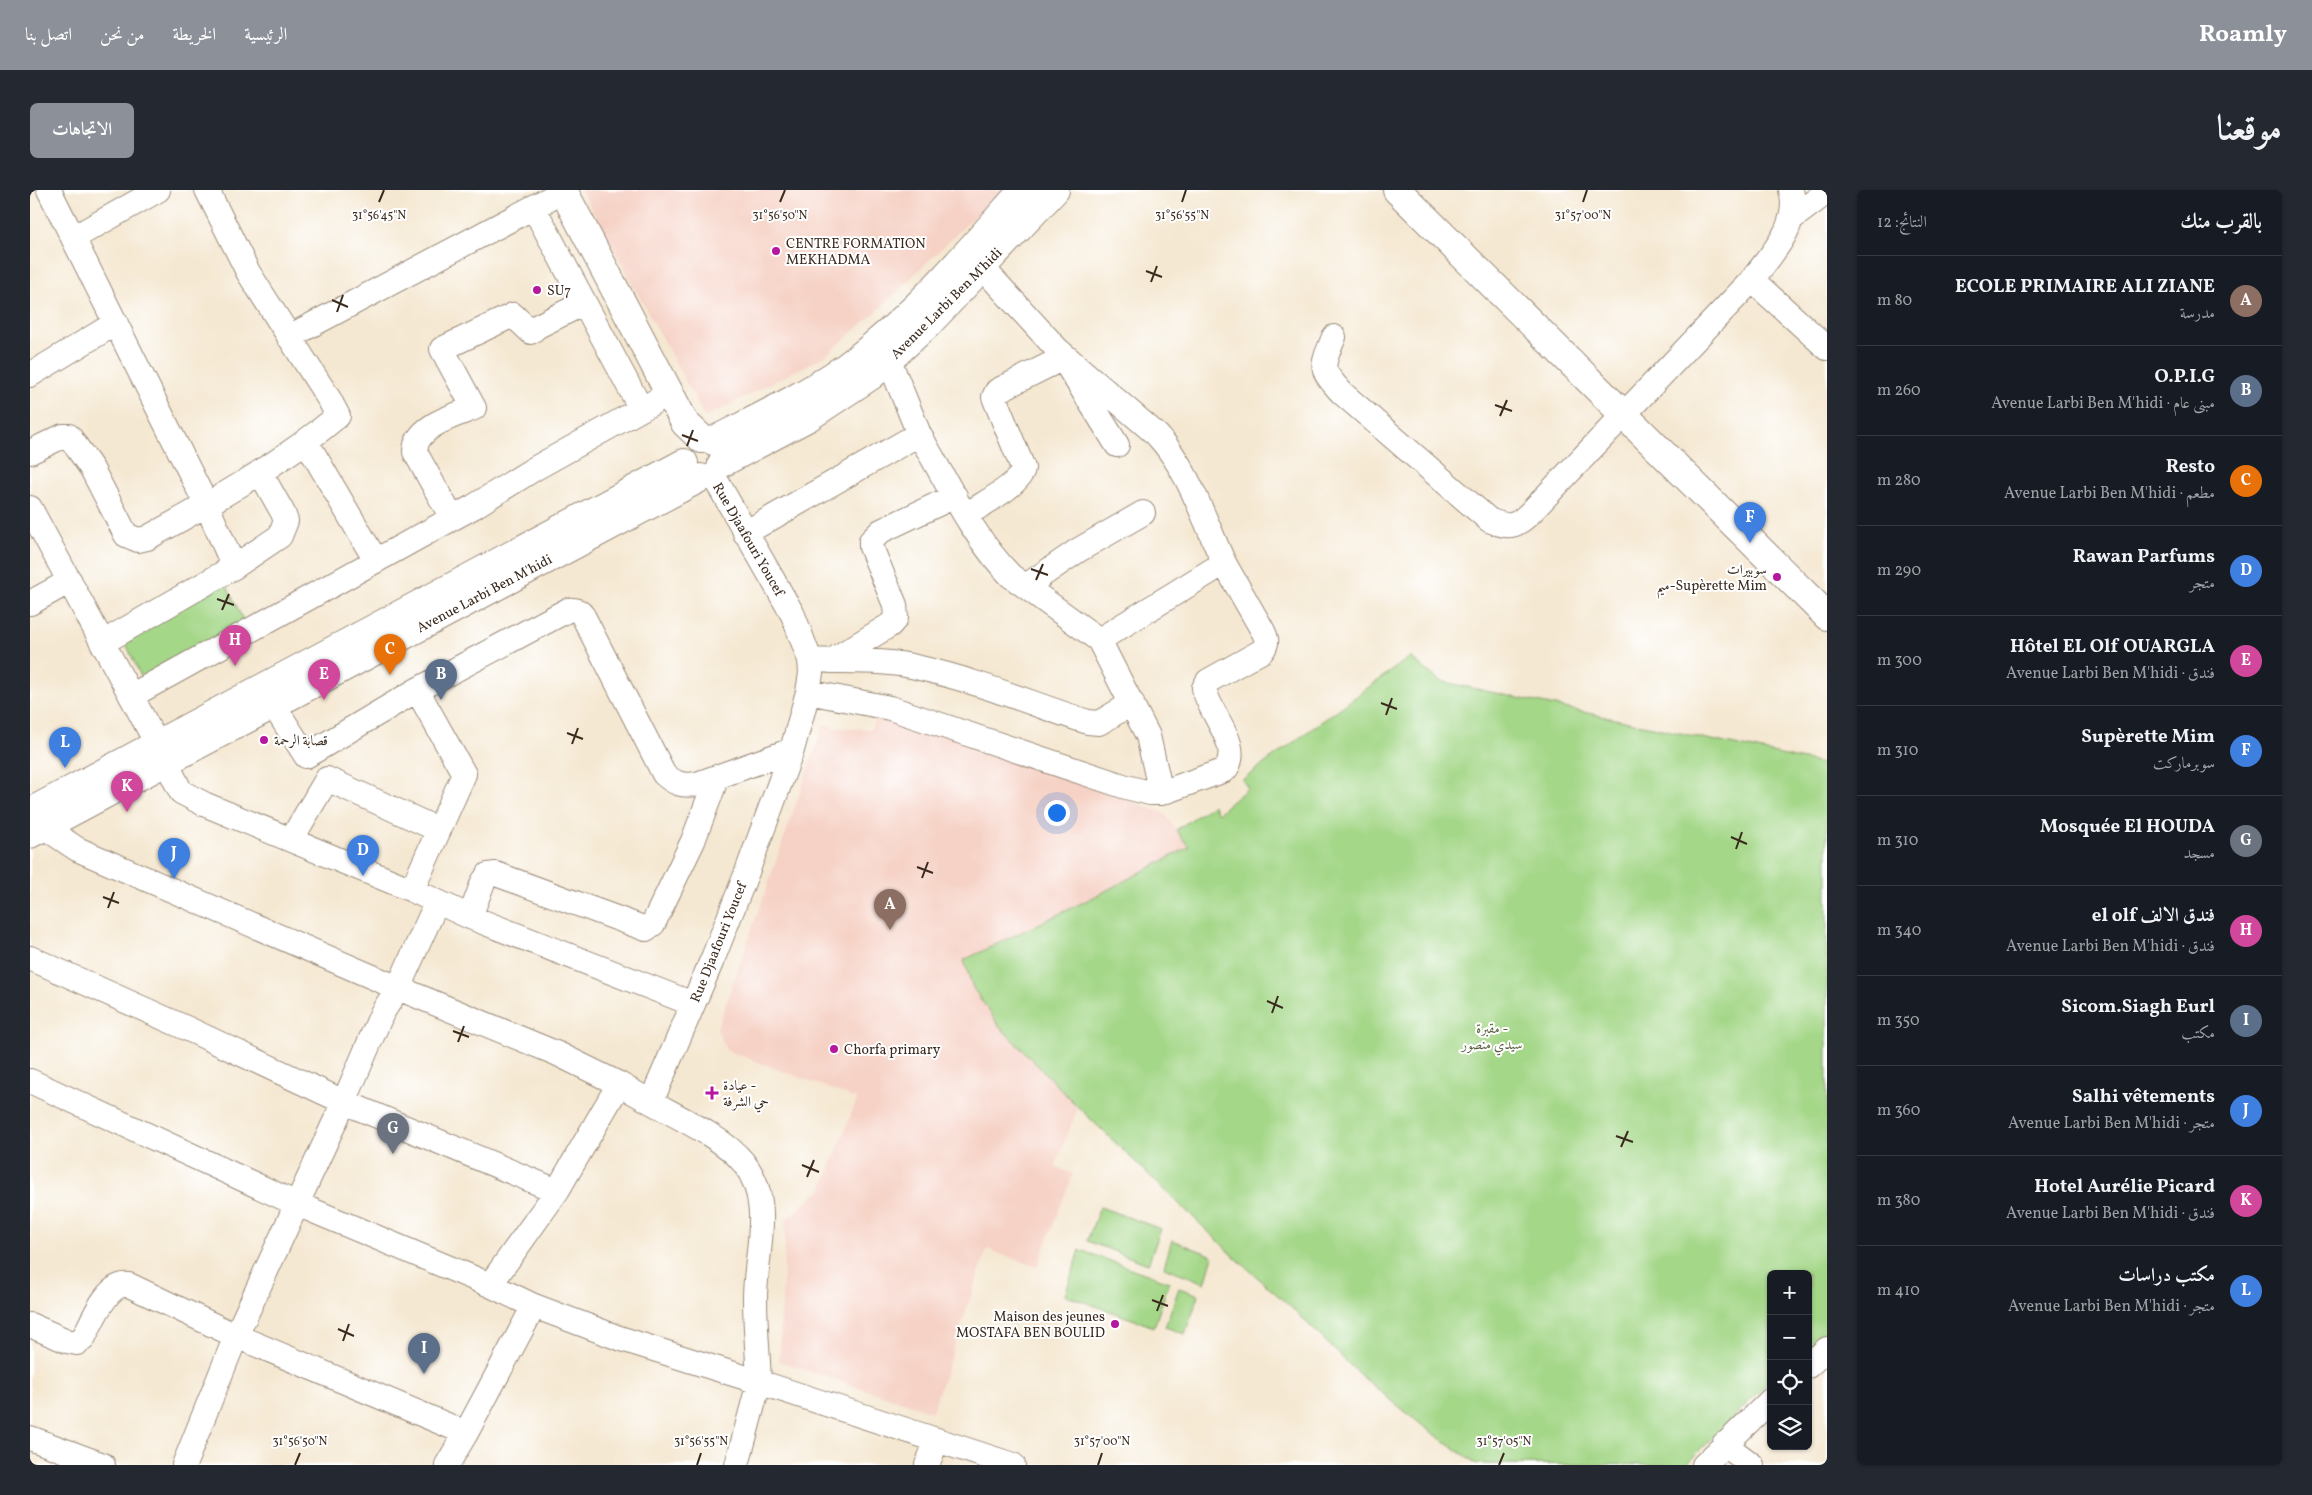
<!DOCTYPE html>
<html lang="ar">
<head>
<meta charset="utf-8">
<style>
	:root { --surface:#171b24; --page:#242831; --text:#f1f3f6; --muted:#9ea1a6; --line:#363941; --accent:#8c9099 }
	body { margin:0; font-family:Vollkorn,Amiri,serif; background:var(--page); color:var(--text); direction:rtl }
	.controls { position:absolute; right:15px; bottom:15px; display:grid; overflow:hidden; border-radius:8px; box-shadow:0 1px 4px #0004 }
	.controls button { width:45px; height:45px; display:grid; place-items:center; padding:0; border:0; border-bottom:1px solid var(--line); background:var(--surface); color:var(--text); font:25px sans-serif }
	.you { position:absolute; left:1026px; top:622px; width:18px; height:18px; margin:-12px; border:4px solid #fff; border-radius:50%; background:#1a73e8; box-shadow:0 0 0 8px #1a73e833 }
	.badge { display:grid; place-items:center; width:32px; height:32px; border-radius:50%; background:var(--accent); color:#fff; font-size:16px; font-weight:700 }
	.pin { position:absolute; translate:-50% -41px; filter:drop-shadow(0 1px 2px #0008) }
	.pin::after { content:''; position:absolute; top:26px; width:18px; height:15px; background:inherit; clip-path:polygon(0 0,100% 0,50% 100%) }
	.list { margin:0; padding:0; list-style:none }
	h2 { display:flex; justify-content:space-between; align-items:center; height:65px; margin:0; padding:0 20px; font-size:21px }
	h2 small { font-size:16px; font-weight:400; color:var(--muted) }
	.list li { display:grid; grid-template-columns:32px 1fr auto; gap:15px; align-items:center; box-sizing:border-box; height:90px; padding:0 20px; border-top:1px solid var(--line) }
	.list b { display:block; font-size:19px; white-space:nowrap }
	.list p { margin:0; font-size:16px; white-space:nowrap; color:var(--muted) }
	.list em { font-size:16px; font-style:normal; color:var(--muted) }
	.icon { flex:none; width:28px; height:28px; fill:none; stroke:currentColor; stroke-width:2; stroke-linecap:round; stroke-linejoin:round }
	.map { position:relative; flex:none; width:1797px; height:1275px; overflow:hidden; direction:ltr; border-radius:8px }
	header { display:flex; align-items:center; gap:30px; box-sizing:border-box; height:70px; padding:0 25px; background:var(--accent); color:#fff }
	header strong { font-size:24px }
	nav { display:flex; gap:28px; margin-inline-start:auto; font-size:18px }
	.intro { display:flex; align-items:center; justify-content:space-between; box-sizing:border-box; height:120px; padding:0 30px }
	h1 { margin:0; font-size:35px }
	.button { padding:12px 22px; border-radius:8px; background:var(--accent); color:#fff; font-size:18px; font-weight:700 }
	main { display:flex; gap:30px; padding:0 30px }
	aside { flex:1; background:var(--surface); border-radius:8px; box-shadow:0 1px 4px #0004 }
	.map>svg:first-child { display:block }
</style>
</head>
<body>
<header>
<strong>Roamly</strong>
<nav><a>الرئيسية</a><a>الخريطة</a><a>من نحن</a><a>اتصل بنا</a></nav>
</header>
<div class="intro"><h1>موقعنا</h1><a class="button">الاتجاهات</a></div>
<main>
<aside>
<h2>بالقرب منك<small>النتائج: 12</small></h2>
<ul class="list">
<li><span class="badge" style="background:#8d6e63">A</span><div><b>ECOLE PRIMAIRE ALI ZIANE</b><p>مدرسة</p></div><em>80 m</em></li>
<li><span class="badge" style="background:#5c6f8a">B</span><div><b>O.P.I.G</b><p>مبنى عام · Avenue Larbi Ben M'hidi</p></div><em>260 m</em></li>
<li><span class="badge" style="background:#e8710a">C</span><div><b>Resto</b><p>مطعم · Avenue Larbi Ben M'hidi</p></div><em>280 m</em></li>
<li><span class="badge" style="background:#3f7fe0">D</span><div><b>Rawan Parfums</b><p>متجر</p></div><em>290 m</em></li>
<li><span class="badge" style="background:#d1479c">E</span><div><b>Hôtel EL Olf OUARGLA</b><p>فندق · Avenue Larbi Ben M'hidi</p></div><em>300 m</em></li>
<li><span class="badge" style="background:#3f7fe0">F</span><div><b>Supèrette Mim</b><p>سوبرماركت</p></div><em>310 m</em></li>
<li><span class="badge" style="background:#6b7280">G</span><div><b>Mosquée El HOUDA</b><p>مسجد</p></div><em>310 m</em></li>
<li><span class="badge" style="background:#d1479c">H</span><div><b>فندق الالف el olf</b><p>فندق · Avenue Larbi Ben M'hidi</p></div><em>340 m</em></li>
<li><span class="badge" style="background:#5c6f8a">I</span><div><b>Sicom.Siagh Eurl</b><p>مكتب</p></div><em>350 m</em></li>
<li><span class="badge" style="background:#3f7fe0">J</span><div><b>Salhi vêtements</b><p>متجر · Avenue Larbi Ben M'hidi</p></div><em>360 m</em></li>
<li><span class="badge" style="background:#d1479c">K</span><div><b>Hotel Aurélie Picard</b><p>فندق · Avenue Larbi Ben M'hidi</p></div><em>380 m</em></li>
<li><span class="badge" style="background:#3f7fe0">L</span><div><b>مكتب دراسات</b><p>متجر · Avenue Larbi Ben M'hidi</p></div><em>410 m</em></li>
</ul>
</aside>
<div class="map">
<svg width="1797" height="1275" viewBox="0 0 1797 1275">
	<rect width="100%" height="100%" fill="#fff"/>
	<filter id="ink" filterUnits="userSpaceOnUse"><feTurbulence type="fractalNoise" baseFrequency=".02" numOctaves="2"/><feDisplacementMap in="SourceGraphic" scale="10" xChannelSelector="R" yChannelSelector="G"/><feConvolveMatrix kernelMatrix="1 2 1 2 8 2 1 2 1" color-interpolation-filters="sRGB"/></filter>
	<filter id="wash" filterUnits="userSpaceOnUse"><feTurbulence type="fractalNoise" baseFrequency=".0096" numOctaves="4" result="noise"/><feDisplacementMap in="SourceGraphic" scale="20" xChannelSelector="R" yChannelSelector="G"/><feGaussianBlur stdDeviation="1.12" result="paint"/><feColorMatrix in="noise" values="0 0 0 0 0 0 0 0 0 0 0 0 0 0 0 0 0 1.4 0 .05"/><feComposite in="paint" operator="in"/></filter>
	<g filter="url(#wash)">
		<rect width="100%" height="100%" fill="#f5e8d2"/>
		<!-- built -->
		<path fill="#f6d1c5" d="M551,0H972L845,123L795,166L675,227Z
			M848,521L1134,623L1159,657L1060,709L970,837L1048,917L1025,977L1043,984L1007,1077L957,1059L902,1222L749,1171L756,1030L792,999L827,909L696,860L687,839L794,534L806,538L841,539Z"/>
		<!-- green -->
		<path fill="#a4d788" stroke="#708053" d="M195,392L218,440L113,491L92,445Z
			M1380,467L1410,491L1797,575V1147L1778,1162V1084H1741V1190L1655,1275L1447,1274L1393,1236L1329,1184L1264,1120L1208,1070L1048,917L970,837L943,798L934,770L1060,709L1159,657L1146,640L1183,615L1188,623L1218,598L1212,590Z
			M1070,1017L1131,1039L1118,1074L1057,1051Z
			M1142,1050L1183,1066L1175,1093L1134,1077Z
			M1050,1060L1139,1092L1124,1137L1035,1105Z
			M1149,1098L1169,1105L1155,1144L1135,1137Z"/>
	</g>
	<g filter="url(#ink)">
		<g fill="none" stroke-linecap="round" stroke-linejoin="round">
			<!-- minor casing -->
			<g stroke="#988978" stroke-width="26">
				<path id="minor" d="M19,0L177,316L204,377
					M504,18L611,219
					M1762,28L1797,2
					M43,48L128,0
					M952,77L1027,159L1087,255
					M1722,90C1741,64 1771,35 1761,0
					M259,147L534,1
					M1304,147C1291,178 1289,178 1312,203L1459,330C1479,338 1485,338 1501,322L1722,90L1797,158
					M852,153L889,244
					M1027,159L1127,245C1158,278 1175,332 1194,373L1069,450
					M0,185L86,133
					M276,251L346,371
					M0,262L33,246H39L62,279L96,345L108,350L117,348C183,312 250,274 308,226L299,209L218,82L177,0
					M0,318L127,554L151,602L174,614L382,700
					M936,325C950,315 991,295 993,278L964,207L967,201L1031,169
					M422,328L385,262C385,236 424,226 444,218L412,159L483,125L501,142L508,136L554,113
					M715,343L889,244C916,290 943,348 981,386L1069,450L1118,546L1131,603H1120L1096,597L860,518L778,502
					M996,396L1047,361L1113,323
					M0,413L40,391
					M72,453L204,377L250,346L256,331L253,323L230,282
					M780,470C816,472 856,469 890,478C948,491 1002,514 1058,532L1069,533L1102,513
					M801,471L860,435L866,428L865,415L841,357V351L851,341L925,306
					M387,500L434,584L382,700L440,727L663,814
					M101,506L443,317L504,279L640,203
					M244,516L276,566L387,500L538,420C545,419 549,420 553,426L634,584C645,594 652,596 667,594L762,560
					M1131,603L1195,580C1214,556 1179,525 1174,498L1178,491L1232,461C1238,453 1237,449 1233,441L1194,373
					M14,637L47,659L368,798L528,864L589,894
					M261,650L297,589L409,640
					M440,727L453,692L458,685L466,684L616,739L623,734L663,651L687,587
					M0,768L156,838L314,912L527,1001
					M0,891L267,1014L460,1095L504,1116L589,1148L729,1192C728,1164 725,1136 725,1108C725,1064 745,1011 713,972C695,949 648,927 621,912L683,768L717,682L762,560L778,502L781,483L780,470L763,425L683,285
					M460,1095L527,1001L589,894L621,912
					M0,1135L37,1151L47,1153L53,1149C62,1132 77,1091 99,1095L206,1146L436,1243L504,1116
					M1778,1176L1797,1159
					M0,1248L73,1275
					M1694,1254L1722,1275
					M154,1275L206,1146L314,912L352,823L368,798L407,712
					M417,1275L436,1243
					M707,1275L729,1192L983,1275
					M897,1275L907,1250
					M1674,1275L1741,1210"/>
			</g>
			<!-- major casing -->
			<g stroke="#988978" stroke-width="30">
				<path id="major" d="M533,0L655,233L672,249
					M1367,0L1797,426
					M683,251C728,228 775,206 816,177C883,128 938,62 993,0
					M692,273L777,228L842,185L897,135L1025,0
					M0,622L654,273
					M0,644L670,288"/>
			</g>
			<!-- minor -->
			<use href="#minor" stroke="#fff" stroke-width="24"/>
			<!-- major -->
			<use href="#major" stroke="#fff" stroke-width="28"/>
		</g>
	</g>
	<!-- ticks -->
	<path fill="none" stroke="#3b2a1e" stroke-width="2" d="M349,12L354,0M750,12L755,0M1152,12L1156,0M1553,12L1557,0M1116,81L1132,87M1121,92L1127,76M302,110L318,117M307,122L313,105M1465,215L1482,221M1470,226L1477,210M652,245L668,251M657,256L663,240M1001,379L1018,385M1006,390L1013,374M187,409L204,415M192,420L199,404M1351,513L1367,519M1356,525L1362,508M537,543L553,549M542,554L548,538M1701,647L1717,654M1706,659L1712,642M887,677L903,683M892,688L898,672M73,707L89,713M78,718L84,702M1237,811L1253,818M1242,823L1248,806M423,841L439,847M428,852L434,836M1586,946L1603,952M1591,957L1598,941M772,975L789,982M777,987L784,970M1122,1110L1138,1116M1127,1121L1133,1105M308,1139L324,1146M313,1151L319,1134M265,1275L270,1263M667,1275L671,1263M1068,1275L1072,1263M1469,1275L1474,1263"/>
	<!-- markers -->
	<g fill="#b5179e" stroke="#fff" stroke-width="2">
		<circle cx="746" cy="61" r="5"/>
		<circle cx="507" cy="100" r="5"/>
		<circle cx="1747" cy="387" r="5"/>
		<circle cx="234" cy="550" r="5"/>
		<circle cx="804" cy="859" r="5"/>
		<path d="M679.5 895.5h5v5h5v5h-5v5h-5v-5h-5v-5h5z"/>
		<circle cx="1085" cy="1134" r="5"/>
	</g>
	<g text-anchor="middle" stroke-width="4" stroke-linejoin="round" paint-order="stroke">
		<!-- poi labels -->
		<g font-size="14" fill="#3b2a1e" stroke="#fff" text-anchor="start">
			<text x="756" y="58">CENTRE FORMATION<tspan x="756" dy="16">MEKHADMA</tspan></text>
			<text x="517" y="105">SU7</text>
			<text x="1737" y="384" text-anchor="end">سوبيرات<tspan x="1737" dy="16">ميم-Supèrette Mim</tspan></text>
			<text x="244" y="555">قصابة الرحمة</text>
			<text x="814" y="864">Chorfa primary</text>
			<text x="693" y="900">عيادة -<tspan x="693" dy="16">حي الشرفة</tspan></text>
			<text x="1075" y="1131" text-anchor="end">Maison des jeunes<tspan x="1075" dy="16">MOSTAFA BEN BOULID</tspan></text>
		</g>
		<!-- street labels -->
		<g font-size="14" fill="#3b2a1e" stroke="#fff">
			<text transform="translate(916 113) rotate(-45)" y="5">Avenue Larbi Ben M'hidi</text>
			<text transform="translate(719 349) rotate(60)" y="5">Rue Djaafouri Youcef</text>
			<text transform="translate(454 403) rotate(-28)" y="5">Avenue Larbi Ben M'hidi</text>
			<text transform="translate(688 752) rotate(-68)" y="5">Rue Djaafouri Youcef</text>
		</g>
		<!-- park labels -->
		<g font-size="14" fill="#5a5e3e" stroke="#fff">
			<text x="1462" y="843">مقبرة -<tspan x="1462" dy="16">سيدي منصور</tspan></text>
		</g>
	</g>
	<g font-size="12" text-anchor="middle" fill="#3b2a1e" stroke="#fff" stroke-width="4" stroke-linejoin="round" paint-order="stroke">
		<text x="349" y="29">31°56'45"N</text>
		<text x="750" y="29">31°56'50"N</text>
		<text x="1152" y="29">31°56'55"N</text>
		<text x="1553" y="29">31°57'00"N</text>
		<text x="270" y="1255">31°56'50"N</text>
		<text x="671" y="1255">31°56'55"N</text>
		<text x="1072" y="1255">31°57'00"N</text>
		<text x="1474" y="1255">31°57'05"N</text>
	</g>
</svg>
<div class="controls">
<button>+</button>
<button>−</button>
<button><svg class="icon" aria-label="locate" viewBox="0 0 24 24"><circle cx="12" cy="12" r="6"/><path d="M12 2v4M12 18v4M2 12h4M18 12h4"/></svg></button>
<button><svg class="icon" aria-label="layers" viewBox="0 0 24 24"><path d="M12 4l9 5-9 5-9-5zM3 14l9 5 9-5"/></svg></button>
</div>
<div class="you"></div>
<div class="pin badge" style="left:860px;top:740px;background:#8d6e63">A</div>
<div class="pin badge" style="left:411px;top:510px;background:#5c6f8a">B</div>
<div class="pin badge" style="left:360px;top:485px;background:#e8710a">C</div>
<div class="pin badge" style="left:333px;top:686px;background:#3f7fe0">D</div>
<div class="pin badge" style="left:294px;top:510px;background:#d1479c">E</div>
<div class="pin badge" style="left:1720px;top:353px;background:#3f7fe0">F</div>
<div class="pin badge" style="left:363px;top:964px;background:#6b7280">G</div>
<div class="pin badge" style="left:205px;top:476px;background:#d1479c">H</div>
<div class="pin badge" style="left:394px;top:1184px;background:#5c6f8a">I</div>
<div class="pin badge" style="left:144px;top:689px;background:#3f7fe0">J</div>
<div class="pin badge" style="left:97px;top:622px;background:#d1479c">K</div>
<div class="pin badge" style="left:35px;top:578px;background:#3f7fe0">L</div>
</div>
</main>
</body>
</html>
